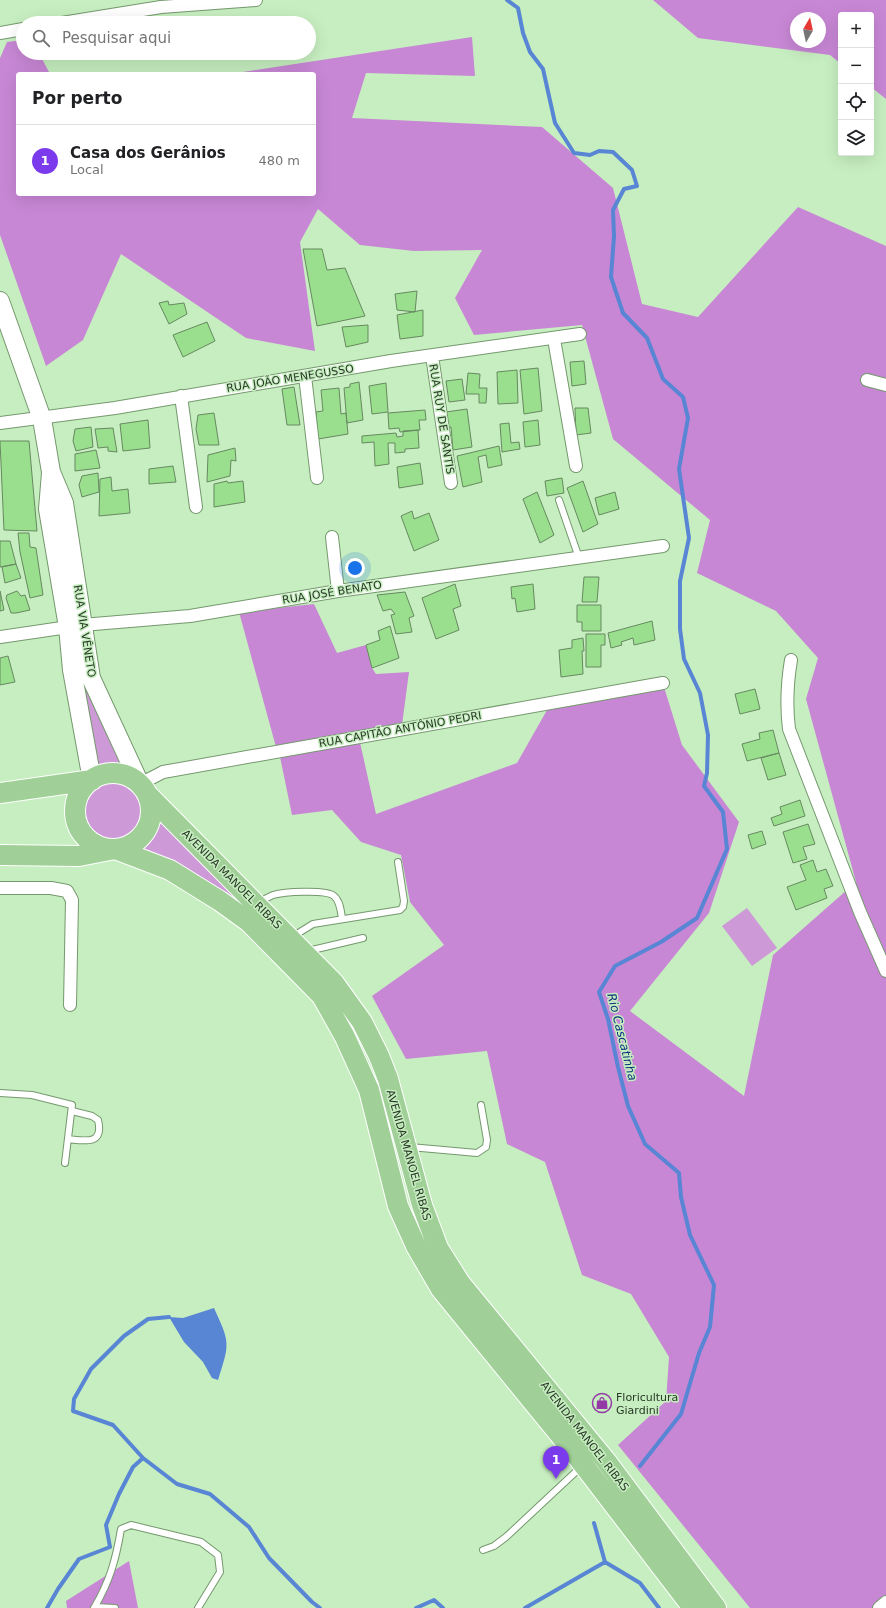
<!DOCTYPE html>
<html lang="pt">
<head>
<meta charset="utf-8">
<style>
	:root { --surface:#fff; --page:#f6f6f6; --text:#202124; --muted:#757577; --line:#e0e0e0; --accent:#7c3aed }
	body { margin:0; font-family:"DejaVu Sans",sans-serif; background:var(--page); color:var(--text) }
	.controls { position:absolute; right:12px; top:12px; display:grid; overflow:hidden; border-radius:4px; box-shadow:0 4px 16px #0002 }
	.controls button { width:36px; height:36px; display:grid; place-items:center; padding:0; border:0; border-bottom:1px solid var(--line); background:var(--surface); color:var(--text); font:20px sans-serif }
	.compass { position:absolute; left:790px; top:12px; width:36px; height:36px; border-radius:50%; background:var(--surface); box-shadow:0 4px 16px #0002; rotate:9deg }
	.you { position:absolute; left:355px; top:568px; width:14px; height:14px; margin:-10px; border:3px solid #fff; border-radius:50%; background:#1a73e8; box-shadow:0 0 0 6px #1a73e833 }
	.badge { display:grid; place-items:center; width:26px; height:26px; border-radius:50%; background:var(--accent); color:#fff; font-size:13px; font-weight:700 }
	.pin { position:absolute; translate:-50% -33px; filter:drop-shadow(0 1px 2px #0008) }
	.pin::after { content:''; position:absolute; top:21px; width:14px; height:12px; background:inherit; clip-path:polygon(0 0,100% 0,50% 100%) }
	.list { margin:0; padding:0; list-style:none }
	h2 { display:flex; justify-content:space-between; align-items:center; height:52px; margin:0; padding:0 16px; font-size:17px }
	h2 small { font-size:13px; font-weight:400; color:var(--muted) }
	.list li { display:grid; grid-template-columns:26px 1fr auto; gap:12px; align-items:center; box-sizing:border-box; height:72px; padding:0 16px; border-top:1px solid var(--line) }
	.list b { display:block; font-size:15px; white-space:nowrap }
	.list p { margin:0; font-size:13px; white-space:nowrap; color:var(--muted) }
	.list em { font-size:13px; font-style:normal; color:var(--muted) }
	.icon { flex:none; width:22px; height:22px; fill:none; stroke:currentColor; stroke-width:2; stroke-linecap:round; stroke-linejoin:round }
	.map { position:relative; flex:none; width:886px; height:1608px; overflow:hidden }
	.search { position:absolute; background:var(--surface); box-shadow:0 4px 16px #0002; left:16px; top:16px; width:300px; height:44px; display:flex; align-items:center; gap:10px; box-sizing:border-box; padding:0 14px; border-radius:22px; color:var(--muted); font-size:15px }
	.panel { position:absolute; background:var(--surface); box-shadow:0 4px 16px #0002; left:16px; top:72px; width:300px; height:124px; border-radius:4px }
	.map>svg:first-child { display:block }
</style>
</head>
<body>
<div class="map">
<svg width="886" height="1608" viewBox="0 0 886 1608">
	<rect width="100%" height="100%" fill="#c7eec0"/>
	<!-- green -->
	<path fill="#cd9ad7" d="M83,674L125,771H93Z
		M84 812a29 29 0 1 1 58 0a29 29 0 1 1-58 0Z
		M157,809L244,900L243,908L129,851C151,842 153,832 157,809Z
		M747,908L777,948L752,966L722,926Z"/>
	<!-- forest -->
	<path fill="#c887d5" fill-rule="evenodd" d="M653,0H886V99L871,87V15H841V64L830,55L698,38ZM796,18H820V42H796Z
		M472,37L475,76L366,73L352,118L542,127L613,188L642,304L698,317L798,207L886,246V1608H750L618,1445L666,1401L669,1357L631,1294L582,1275L545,1162L507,1144L487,1051L406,1059L372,996L444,945L410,902L401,855L361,842L332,810L292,815L279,752L359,738L376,814L517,763L551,703L663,684L682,745L739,822L709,913L630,1011L744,1096L773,955L856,882L806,699L818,658L776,611L697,573L710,520L613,439L582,325L474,335L455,298L482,250L414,251L360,245L318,209L300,242L315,351L246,338L121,254L83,340L46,366L0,235V58L7,42L23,40V53H39L50,74H18V194H314V74H229Z
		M314,604L337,653L366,645L372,668L376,674L409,672L402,725L276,747L239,612Z
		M129,1561L138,1608H67L66,1601Z"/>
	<!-- water -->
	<path fill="#5885d4" d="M214,1308C230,1343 230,1343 218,1380L212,1378L203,1362L184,1342L169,1317L183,1318Z"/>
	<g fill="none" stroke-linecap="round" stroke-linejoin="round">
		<!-- stream -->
		<path stroke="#5885d4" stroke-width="4" d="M507,0L518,8L523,33L530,52L543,69L555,123L574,153L590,155L599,151L613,152L632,170L637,186L624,189L613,210L614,236L611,277L623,313L647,338L663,379L683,397L688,418L679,469L689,538L680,581V629L684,659L700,693L708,735L707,773L704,786L723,812L727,849L697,918L661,942L615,966L599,992L608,1019L618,1067L628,1106L645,1144L679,1173L681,1197L690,1235L714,1285L710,1327L699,1353L681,1414L640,1466
			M143,1458L113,1425L73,1411L74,1399L91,1369L124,1336L148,1319L169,1317
			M594,1523L605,1562L640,1583L659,1608
			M47,1608L58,1589L79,1559L110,1547L106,1525L119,1494L133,1467L143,1458L177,1484L210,1494L249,1527L269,1558L312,1602L320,1608
			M416,1608L434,1600L443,1608
			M525,1608L605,1562"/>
	</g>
	<!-- building -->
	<path fill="#9adf8e" stroke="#668960" d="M303,249H322L327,270L345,268L365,316L317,326Z
		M417,291L415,312L397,310L395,294Z
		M168,301L169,305L184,303L187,314L169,324L159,303Z
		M423,310V336L400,339L397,315Z
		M207,322L215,341L183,357L173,335Z
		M368,325V342L346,347L342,327Z
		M584,361L586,384L572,386L570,362Z
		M538,368L542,411L524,414L520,370Z
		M517,370L518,403L498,404L497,372Z
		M468,373L480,374L479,388H487L486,403H479V394H466Z
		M462,379L465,400L449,402L446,381Z
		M359,382L363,420L347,423L344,388L350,387V384Z
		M386,383L388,412L372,414L369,386Z
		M294,387L300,425H287L282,389Z
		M339,388L341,414L346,413L348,434L318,439L316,412L323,411L321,390Z
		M575,408H588L591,433L576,435Z
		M467,409L472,447L453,450L451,427L447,428L446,412Z
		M425,410L426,420H419L420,430L400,432L399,428L389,429L388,413Z
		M214,413L219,445H199L196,429L198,415Z
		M148,420L150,448L123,451L120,424Z
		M538,420L540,445L525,447L523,422Z
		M509,423L511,443L519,442L520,449L502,452L500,424Z
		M91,427L93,447L76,451L73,441L75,429Z
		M113,428L117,452L108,451V447L98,448L95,429Z
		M418,430L419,448L405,449V452L395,453V443H388L389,464L375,466L374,442L362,443V436L396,433L397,437L403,436V431Z
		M0,441H29L37,531L4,530Z
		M499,446L502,465L488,468L486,455L478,457L482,482L463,487L457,456Z
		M235,448L236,461L231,460L230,476L207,482L208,455Z
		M96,450L100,468L75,471V454Z
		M420,463L423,484L399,488L397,467Z
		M173,466L176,482L149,484V469Z
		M98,473L99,492L82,497L79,485L82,476Z
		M111,477L112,491L128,489L130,513L99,516L100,479Z
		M562,478L564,493L547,496L545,481Z
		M227,481L228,483L243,481L245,502L214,507V484Z
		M583,481L598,524L583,532L567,488Z
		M537,492L554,535L540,543L523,499Z
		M615,492L619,509L599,515L595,498Z
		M412,511L414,519L429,513L439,540L414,551L401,516Z
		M18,533H29L30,547L36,548L43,595L30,598L20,552Z
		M0,541H10L16,564L0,567Z
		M16,564L21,578L5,583L2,567Z
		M584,577H599L597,602H582Z
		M455,584L461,606L453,609L459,630L436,639L422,598Z
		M533,584L535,609L517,612L515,598L512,599L511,587Z
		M0,591L4,610L0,611Z
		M17,591L21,596L25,595L30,610L16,613H11L6,598L7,595Z
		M405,592L414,616L409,618L412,632L396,634L391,615L395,614L391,609L383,611L377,595Z
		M577,605H601V631H582V622H577Z
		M652,621L655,640L634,645L633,638L621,642L622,645L611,648L608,633Z
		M390,626L399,658L372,668L366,645L380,640L378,631Z
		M586,634H605V645H601V667H586Z
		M583,638L584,651H582L583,674L561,677L559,650L572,648V640Z
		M8,656L15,682L0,685V658Z
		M755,689L760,709L740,714L735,694Z
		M773,730L779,753L747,761L742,744L760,739L759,733Z
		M779,753L786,775L768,780L761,758Z
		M800,800L805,816L774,826L771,818L782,814L780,807Z
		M808,824L815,844L803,847L807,859L793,863L783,832Z
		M762,831L766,844L752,849L748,835Z
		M813,860L817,872L826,869L833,886L824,889L827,898L796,910L787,887L806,880L800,865Z"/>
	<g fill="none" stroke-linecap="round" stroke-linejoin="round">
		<!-- service casing -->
		<g stroke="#75986e" stroke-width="8">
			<path id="service" d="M559,500L579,558
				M259,903C263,900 268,897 273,895C283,892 326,889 334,896C340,901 341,911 342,919
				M292,937L313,924L400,910L403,907L404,901L398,862
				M308,951L363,938
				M0,1093L32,1095L72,1105L65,1163
				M68,1139C86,1141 104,1145 98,1120L92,1116L72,1111
				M410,1147L477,1153L486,1147L487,1140L481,1105
				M483,1550L494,1546L506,1537L582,1466
				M95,1607L115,1608
				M94,1608C110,1581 116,1559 121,1529L131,1525L201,1542L218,1555L220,1572L198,1608"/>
		</g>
		<!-- minor casing -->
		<g stroke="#75986e" stroke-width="14">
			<path id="minor" d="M62,23L161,7L256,0
				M0,33L23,29
				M554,339L576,466
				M432,356L451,483
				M305,376L317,478
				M867,380L886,385
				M181,396L196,507
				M0,423L115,408L391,361L580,334
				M332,537L338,591
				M0,637L82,625L190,616L338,591L663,546
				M791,660C787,684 786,705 789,729L860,912L886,971
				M140,784L163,772L663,683
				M0,888H51L67,891L72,900L70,1005
				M879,1608L886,1602"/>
		</g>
		<!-- secondary casing -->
		<g stroke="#75986e" stroke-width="20">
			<path id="secondary" d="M0,301L42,419L51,472L64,503L91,678L140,784
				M51,473L48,509L68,627L72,670L92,780"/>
		</g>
		<!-- primary casing -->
		<g stroke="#fff" stroke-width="22">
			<path id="primary" d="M75 811a38 38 0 1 1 76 0a38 38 0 1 1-76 0Z
				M0,793L92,780
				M147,794L334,983L362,1022L379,1056L388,1079L422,1205L438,1248L460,1283L606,1461L716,1608
				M0,855L79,856L115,849L170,870L220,901L249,922L322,996L345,1037L369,1090L398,1206L416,1246L441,1289L569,1446L693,1608"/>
		</g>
		<!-- service -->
		<use href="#service" stroke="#fff" stroke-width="6"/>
		<!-- minor -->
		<use href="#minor" stroke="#fff" stroke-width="12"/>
		<!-- secondary -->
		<use href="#secondary" stroke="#fff" stroke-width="18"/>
		<!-- primary -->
		<use href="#primary" stroke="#a0d097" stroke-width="20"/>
	</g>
	<!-- icons -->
	<defs>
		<g id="shop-ring" transform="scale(1)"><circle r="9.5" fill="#c7eec0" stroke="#943aa6" stroke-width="1.5"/><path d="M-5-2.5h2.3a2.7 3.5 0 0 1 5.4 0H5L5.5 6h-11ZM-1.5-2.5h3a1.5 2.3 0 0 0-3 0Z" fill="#943aa6"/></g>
	</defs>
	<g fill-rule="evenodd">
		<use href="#shop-ring" x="602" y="1403"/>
	</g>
	<g text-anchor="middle" stroke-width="3" stroke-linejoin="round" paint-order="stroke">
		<!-- street labels -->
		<g font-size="11" fill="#293827" stroke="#c7eec0">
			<text transform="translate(290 378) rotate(-9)" y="4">RUA JOÃO MENEGUSSO</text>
			<text transform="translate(442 419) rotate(81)" y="4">RUA RUY DE SANTIS</text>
			<text transform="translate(332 592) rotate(-9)" y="4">RUA JOSÉ BENATO</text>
			<text transform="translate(85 631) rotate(81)" y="4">RUA VIA VÊNETO</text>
			<text transform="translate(400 729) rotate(-10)" y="4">RUA CAPITÃO ANTÔNIO PEDRI</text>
			<text transform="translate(232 879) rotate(45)" y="4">AVENIDA MANOEL RIBAS</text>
			<text transform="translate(409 1155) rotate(74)" y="4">AVENIDA MANOEL RIBAS</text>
			<text transform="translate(585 1436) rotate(52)" y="4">AVENIDA MANOEL RIBAS</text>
		</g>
		<!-- poi labels -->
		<g font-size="11" fill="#293827" stroke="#c7eec0" text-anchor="start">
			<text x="616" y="1401">Floricultura<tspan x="616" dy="13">Giardini</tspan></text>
		</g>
		<!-- water labels -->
		<g font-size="12" font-style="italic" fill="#0a337a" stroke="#c7eec0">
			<text transform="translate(622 1037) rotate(76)" y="4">Rio Cascatinha</text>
		</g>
	</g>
</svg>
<div class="controls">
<button>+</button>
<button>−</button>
<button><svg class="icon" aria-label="locate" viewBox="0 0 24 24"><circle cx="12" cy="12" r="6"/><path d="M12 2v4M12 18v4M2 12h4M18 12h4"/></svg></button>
<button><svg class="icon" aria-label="layers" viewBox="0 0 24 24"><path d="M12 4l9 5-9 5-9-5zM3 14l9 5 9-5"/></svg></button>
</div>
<svg class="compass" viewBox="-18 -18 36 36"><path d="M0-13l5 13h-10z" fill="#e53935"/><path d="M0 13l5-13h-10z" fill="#757577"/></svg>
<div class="you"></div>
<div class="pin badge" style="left:556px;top:1479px">1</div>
<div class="search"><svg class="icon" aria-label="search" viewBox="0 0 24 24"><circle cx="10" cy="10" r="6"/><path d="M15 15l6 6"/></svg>Pesquisar aqui</div>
<section class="panel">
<h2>Por perto<small></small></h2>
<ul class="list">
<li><span class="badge">1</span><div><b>Casa dos Gerânios</b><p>Local</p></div><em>480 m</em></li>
</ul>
</section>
</div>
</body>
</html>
